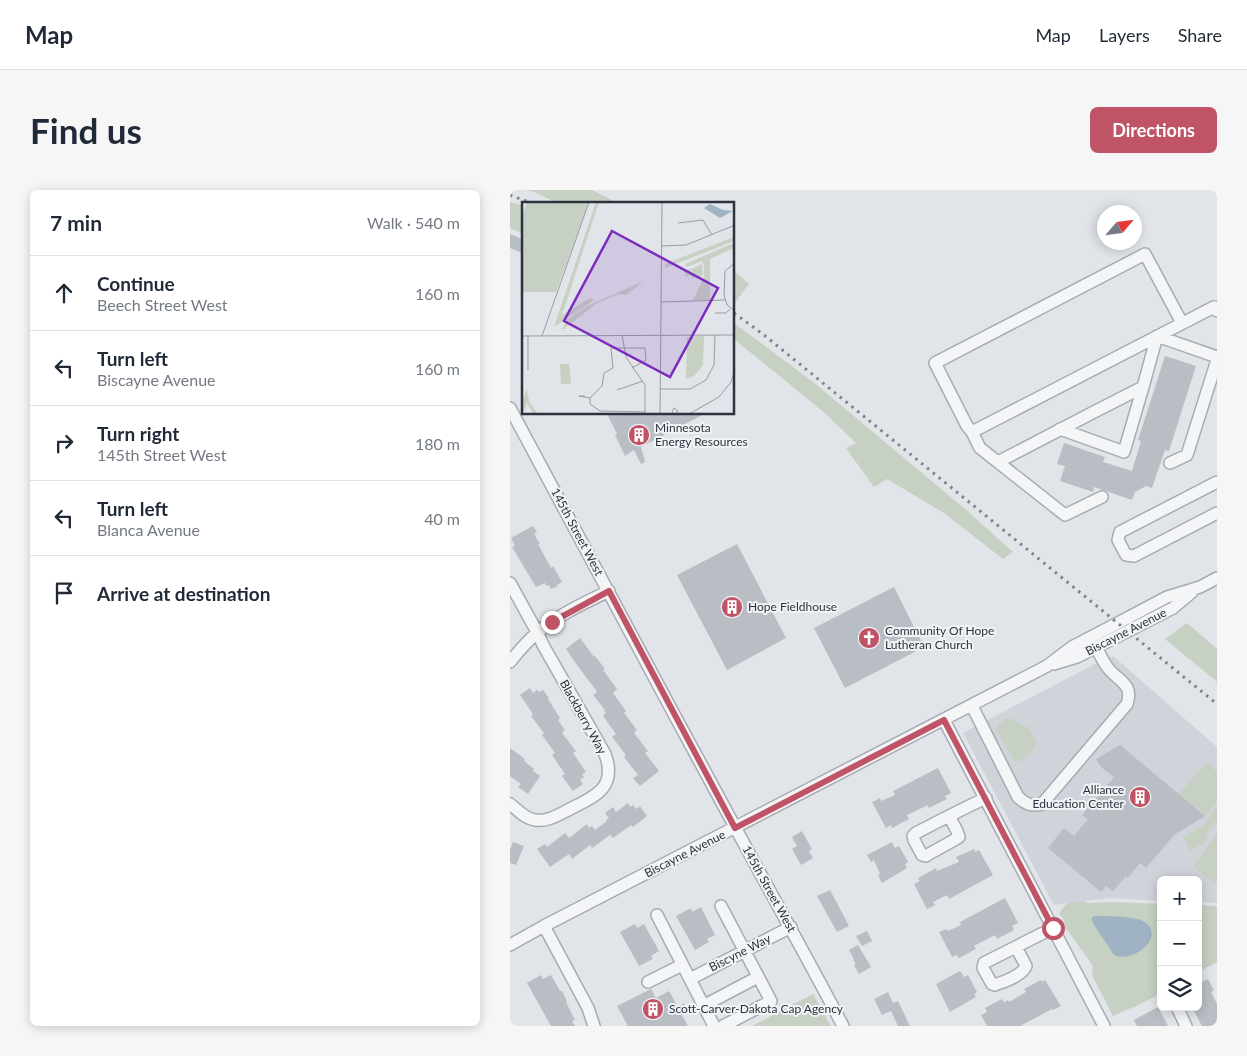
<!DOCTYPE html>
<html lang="en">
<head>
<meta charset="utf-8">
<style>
	:root { --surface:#fff; --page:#f6f6f7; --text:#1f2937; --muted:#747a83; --line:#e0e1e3; --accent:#c05467 }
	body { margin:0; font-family:Lato,sans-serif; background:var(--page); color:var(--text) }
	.controls { position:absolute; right:15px; bottom:15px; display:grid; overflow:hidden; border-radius:8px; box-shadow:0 2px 12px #0003 }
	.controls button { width:45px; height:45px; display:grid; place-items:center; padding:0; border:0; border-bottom:1px solid var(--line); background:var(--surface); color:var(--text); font:25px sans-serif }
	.compass { position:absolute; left:587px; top:15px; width:45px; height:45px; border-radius:50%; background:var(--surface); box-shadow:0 2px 12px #0003; rotate:62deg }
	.stop { position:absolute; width:15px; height:15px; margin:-11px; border:4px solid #c05467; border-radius:50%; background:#fff }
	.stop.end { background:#c05467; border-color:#fff; box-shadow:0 1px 5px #0008 }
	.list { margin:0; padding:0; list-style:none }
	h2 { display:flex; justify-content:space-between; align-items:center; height:65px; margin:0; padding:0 20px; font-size:21px }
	h2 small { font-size:16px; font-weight:400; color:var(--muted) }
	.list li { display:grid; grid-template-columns:32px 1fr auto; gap:15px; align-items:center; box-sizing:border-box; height:75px; padding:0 20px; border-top:1px solid var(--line) }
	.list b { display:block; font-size:19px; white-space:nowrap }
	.list p { margin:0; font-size:16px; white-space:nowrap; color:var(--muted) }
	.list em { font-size:16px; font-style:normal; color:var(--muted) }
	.icon { flex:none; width:28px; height:28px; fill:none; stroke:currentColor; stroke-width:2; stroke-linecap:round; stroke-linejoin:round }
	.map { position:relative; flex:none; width:707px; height:836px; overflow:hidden; border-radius:8px }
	header { display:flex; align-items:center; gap:30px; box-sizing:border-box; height:70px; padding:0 25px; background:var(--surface); border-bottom:1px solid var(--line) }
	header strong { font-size:24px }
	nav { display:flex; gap:28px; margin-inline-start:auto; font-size:18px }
	.intro { display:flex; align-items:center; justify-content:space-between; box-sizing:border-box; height:120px; padding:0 30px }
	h1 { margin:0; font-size:35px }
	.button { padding:12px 22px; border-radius:8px; background:var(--accent); color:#fff; font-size:18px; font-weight:700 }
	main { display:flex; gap:30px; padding:0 30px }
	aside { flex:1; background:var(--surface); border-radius:8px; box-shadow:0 2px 12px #0003 }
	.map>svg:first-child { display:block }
</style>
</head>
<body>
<header>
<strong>Map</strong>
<nav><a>Map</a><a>Layers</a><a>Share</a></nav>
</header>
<div class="intro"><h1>Find us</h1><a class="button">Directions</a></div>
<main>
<aside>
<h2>7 min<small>Walk · 540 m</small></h2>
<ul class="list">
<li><svg class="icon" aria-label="ahead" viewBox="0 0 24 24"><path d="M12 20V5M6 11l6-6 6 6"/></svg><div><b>Continue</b><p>Beech Street West</p></div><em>160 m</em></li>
<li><svg class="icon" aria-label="left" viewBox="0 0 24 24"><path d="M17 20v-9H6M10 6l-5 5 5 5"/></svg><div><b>Turn left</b><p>Biscayne Avenue</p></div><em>160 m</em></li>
<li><svg class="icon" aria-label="right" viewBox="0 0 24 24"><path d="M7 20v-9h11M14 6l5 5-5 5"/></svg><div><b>Turn right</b><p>145th Street West</p></div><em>180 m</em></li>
<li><svg class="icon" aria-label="left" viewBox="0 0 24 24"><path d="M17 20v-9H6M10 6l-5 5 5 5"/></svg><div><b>Turn left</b><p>Blanca Avenue</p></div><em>40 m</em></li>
<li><svg class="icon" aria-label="arrive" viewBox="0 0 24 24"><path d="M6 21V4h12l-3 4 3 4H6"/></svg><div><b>Arrive at destination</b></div></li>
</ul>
</aside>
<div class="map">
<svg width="707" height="836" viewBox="0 0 707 836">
	<rect width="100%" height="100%" fill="#e1e4e8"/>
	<!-- built -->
	<path fill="#d0d3da" d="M603,466L707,557V713L688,712V690H651V711L600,708L544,715L453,543L583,475Z"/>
	<!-- green -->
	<path fill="#c7d1c3" d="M16,0H82L110,14H50L24,2Z
		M0,12L14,16V44L0,38Z
		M224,81L239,94L224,114Z
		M224,133L302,191L455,319L503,362L493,369L434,323L377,289L364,297L336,258L346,253L316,224L224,149Z
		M677,433L707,459V492L655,449Z
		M495,529H504L510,534L519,538L527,552C523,561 518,567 509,572L504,571L500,565L486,539L489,534Z
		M696,572L707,582V611L696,626L669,604Z
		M707,617V632L696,644L699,650L680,661L673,647L694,635Z
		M707,644V693L699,690L683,676Z
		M573,711L579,713L604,712L651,714V803L627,816L616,820L603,826L585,791L582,784L583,776L555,737L554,730L549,723L557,713Z
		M688,715L707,716V772L688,782Z
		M303,804L321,836H242Z"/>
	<!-- water -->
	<path fill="#a0b3c4" d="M584,726C594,726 627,726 635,732C656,748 622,774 604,765L584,735L581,728Z"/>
	<!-- building -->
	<path fill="#b9bec4" d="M0,44L14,50V64L0,58Z
		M655,166L686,176L659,261L655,260L642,298L636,296L625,302L622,310L584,297L583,302L550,291L555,276L547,274L554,253L595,267L593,272L622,281L631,251L628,250Z
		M97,224H194L131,257L135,272L131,274L124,260L115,266L105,245L107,244Z
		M23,336L27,342L24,344L30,354H28L41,378L43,376L52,392L47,395L48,396L41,399L39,395L37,396L35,393L26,397L2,357L5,356L1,348Z
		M227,354L276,448L217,480L167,385Z
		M384,397L414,457L335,498L304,438Z
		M70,448L84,467L85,466L95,479L93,480L107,499L103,503L116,521L114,523L127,540L124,543L138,561L135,563L149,581L130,596L123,588L128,585L114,567L116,565L102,547L106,544L93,526L96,523L94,521L95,520L83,505L87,502L85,499L67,475L56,459Z
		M20,498L23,503L27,500L29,502L33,500L39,508L38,509L50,528L48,530L55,540L52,543L66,561L63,563L76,582L72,584L74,587L70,590L73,594L63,601L52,586L55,584L42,565L45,563L32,545L34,543L21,526L23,524L10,505Z
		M610,555L695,626L664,645L636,678L630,673L618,688L616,686L603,701L596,696L591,702L538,658L554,638L564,646L578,629L572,625L604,587L592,578L586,569Z
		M0,558L15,569L14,571L24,579L23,581L30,586L18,604L8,597L11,594L0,586Z
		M428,578L441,603L435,606L437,609L419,618L418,615L397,625L399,629L382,638L381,635L376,638L362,612L370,608L371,611L385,605L383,601Z
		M118,613L120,617L123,615L126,619L130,616L137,626L123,637L121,635L103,648L100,645L82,658L80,655L62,669L59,664L40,677L27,659L35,654L37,657L55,643L59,648L77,634L79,638L82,636L85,640L97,631L96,630L99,628L95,623L103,617L106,622Z
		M292,641L302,659L299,661L303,668L291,675L282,659L287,656L282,647Z
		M3,652L14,656L6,675L0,673V660Z
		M382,652L385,658L389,656L398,672L395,674L397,678L372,693L368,685L370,684L364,670L361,672L357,665Z
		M464,659L465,662L469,660L483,685L439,709L437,705L423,712L425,715L417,719L404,694L410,691L408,688L426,678L427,681L449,672L446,667Z
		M320,700L339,736L327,742L307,706Z
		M495,708L508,733L502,736L504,740L487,749L485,745L464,756L466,759L449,768L447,765L442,767L429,742L436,739L438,741L451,735L450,732Z
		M191,717L205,745L197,749L199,752L185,760L166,726L181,718L182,722Z
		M125,734L127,738L134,734L149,761L141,766L143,769L129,776L110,742Z
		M357,741L362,751L352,756L346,746Z
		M348,755L361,777L349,784L344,775L346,774L343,770L344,769L339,760Z
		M450,781L454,787L458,785L467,802L464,804L466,807L440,822L426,794Z
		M31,785L33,789L41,785L50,801H52L57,811L56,812L65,830L62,831L65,836H41L17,793Z
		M698,789L704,800L701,802L707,814V836H692L682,817H688V794Z
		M531,790L532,792L535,790L551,816L543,820L542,819L510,836H477L471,825L477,822L475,818L492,809L494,812L498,810L499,812L516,802L514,799Z
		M141,799L146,808L159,801L168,817L174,813L179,822L172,825L178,836H118L107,816Z
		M378,802L383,813L388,811L400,836H388L381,821L372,825L364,809Z
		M648,817L658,836H627L624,830Z"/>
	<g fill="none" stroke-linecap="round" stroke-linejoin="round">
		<!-- minor casing -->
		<g stroke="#a7abb2" stroke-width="14">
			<path id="minor" d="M0,218C76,358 149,498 225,637C261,704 298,769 333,836
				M550,239L614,262L633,197
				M462,242L457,236L425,173L635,64L672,133
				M488,272L582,223L633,197L647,146L707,167
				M660,273L677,265L707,170
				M707,292L610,342L608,350L616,365L624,366L707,323
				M592,307L555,325L470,258L462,242L704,117L707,121
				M0,393L27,442L33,455L95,564C108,599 83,607 58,620C48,625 37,632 25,630C15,629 8,620 0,614
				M0,472C8,462 17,451 27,443C46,426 76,412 99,401
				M544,474L567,467L663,418L682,402
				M462,516L508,607C515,614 522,617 532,614L617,514C624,494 608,491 598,478C593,472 590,464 586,457
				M434,530L594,836
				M439,626L447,641L449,647L446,649L419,664L416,666L412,665L404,650L403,646L406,643C429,631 452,619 476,608
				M211,716L261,811L213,836
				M147,725L204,836
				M34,736L78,818L84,836
				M0,755L34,736L537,476L562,457L608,433L657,407L690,397L707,388
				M506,757L516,776C512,786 495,791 485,795L482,794L473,778L474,773L543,738
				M180,789L281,737
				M138,792L172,775
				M193,816L248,787
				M667,817L676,836"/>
		</g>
		<!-- minor -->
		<use href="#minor" stroke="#f3f5f7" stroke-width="11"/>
		<!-- rail -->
		<path stroke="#7c8490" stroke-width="3" stroke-dasharray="2.5 5" stroke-linecap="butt" d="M0,5L24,14
			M224,123L254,145L707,514"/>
	</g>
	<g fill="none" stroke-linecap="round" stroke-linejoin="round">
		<!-- route -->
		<path stroke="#c05467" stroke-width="6" d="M42,432L99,401L225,638L434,530L543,738"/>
	</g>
	<!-- icons -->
	<defs>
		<g id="building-disc" transform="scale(1.125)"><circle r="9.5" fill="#c05467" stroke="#f1f3f6"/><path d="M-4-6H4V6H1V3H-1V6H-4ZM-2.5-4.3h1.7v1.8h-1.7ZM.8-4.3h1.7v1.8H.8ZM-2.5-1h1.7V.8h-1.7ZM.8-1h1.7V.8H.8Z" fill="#fff"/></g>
		<g id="church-disc" transform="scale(1.125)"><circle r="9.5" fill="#c05467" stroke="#f1f3f6"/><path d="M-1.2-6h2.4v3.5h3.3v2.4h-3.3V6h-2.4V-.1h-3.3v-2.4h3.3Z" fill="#fff"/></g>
	</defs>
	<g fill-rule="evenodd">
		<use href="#building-disc" x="129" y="245"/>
		<use href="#building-disc" x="222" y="417"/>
		<use href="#church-disc" x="359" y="448"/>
		<use href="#building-disc" x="630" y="607"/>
		<use href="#building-disc" x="143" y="819"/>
	</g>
	<g text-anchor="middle" stroke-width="4" stroke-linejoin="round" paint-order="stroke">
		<!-- poi labels -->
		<g font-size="12" fill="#2b333e" stroke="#f1f3f6" text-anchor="start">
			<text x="145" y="242">Minnesota<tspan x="145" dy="14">Energy Resources</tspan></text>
			<text x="238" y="421">Hope Fieldhouse</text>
			<text x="375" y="445">Community Of Hope<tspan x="375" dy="14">Lutheran Church</tspan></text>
			<text x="614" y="604" text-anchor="end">Alliance<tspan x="614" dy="14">Education Center</tspan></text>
			<text x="159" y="823">Scott-Carver-Dakota Cap Agency</text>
		</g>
		<!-- street labels -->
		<g font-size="12" fill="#2b333e" stroke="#f1f3f6">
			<text transform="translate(67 342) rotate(62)" y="4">145th Street West</text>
			<text transform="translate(616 442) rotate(-27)" y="4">Biscayne Avenue</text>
			<text transform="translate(73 527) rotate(61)" y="4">Blackberry Way</text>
			<text transform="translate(175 664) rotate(-27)" y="4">Biscayne Avenue</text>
			<text transform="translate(259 699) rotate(61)" y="4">145th Street West</text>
			<text transform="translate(230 763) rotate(-27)" y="4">Biscyne Way</text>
		</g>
	</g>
	<!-- overview -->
	<g transform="translate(12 12)">
		<rect width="212" height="212" fill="#e1e4e8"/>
		<path d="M5,0H67L34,90H0V13ZM74,0H77L40,113L68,96L72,98L32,125ZM212,35V39L143,66V62ZM212,41V46L188,57V98H171L182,75V63L180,59L165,65L163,62ZM180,62L181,72L177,77L172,75L170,77L169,73L164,75L162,69L168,67L172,74L169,67ZM122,79L104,93L97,92L74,102L39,129L45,118L65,104ZM182,134L181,163L172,174L164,177L165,135ZM38,162H47L49,182H39ZM5,187L7,199L16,212L11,211L5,201L0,212V199Z" fill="#c7d1c3"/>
		<path d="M188,2L201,8L211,9L198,16L182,6Z" fill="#a0b3c4"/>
		<path fill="none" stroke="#989da4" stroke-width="1" d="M156,21L181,18L190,33M139,44L164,43L213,23M213,61L203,69L202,93L205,103L213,109M139,100L203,98M193,111H204L208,107M100,133L104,155L123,183V212M0,134L213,133M20,134L67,0M110,166L124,158L123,146H89L91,166L82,171L80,184L68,196V202L78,209L123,210M6,168V134M138,187H168L184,178L192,163L193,133M95,188L121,179M63,194H57L68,196M138,212L140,0M152,212L150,210L152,206L156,209L153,212M167,212L197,195L209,180L213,167"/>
		<path fill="#7b2cbf" fill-opacity="0.15" stroke="#7b2cbf" stroke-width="2.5" d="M90,29L196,86L148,175L42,119Z"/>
		<rect width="212" height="212" fill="none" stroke="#2b333e" stroke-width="2.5"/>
	</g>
</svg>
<div class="controls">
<button>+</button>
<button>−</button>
<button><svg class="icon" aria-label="layers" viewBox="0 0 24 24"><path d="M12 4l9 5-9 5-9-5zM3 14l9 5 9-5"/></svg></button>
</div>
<svg class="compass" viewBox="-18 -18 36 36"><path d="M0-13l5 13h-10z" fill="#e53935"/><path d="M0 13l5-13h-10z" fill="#747a83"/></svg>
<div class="stop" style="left:543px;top:738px"></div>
<div class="stop end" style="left:42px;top:432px"></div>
</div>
</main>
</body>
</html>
